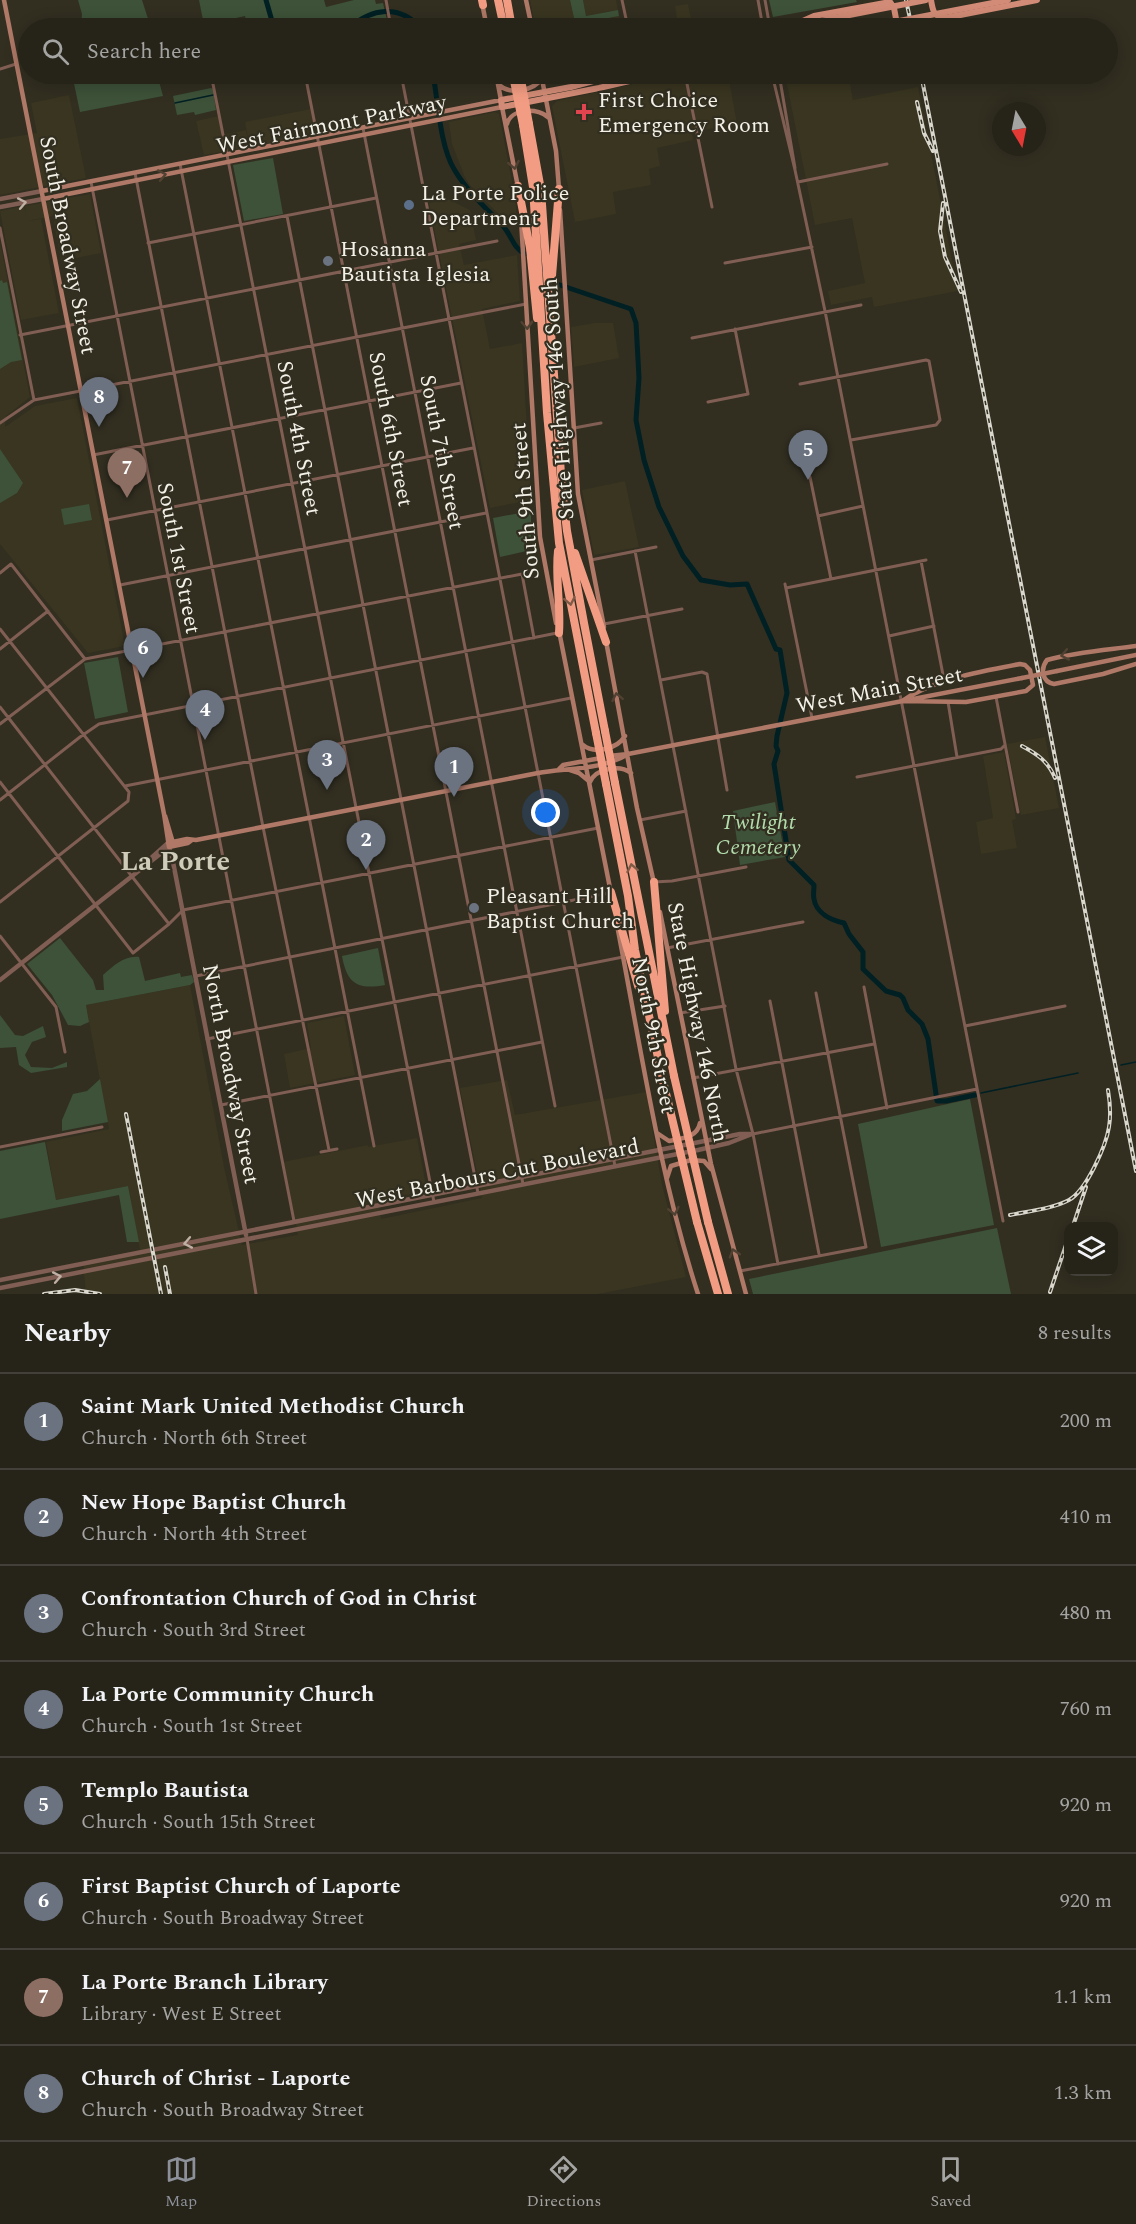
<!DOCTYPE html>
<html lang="en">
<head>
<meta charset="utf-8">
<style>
	:root { --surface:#262319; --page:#2e2b22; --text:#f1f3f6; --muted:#a4a4a2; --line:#424038; --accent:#8c9099 }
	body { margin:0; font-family:Spectral,serif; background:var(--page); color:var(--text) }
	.controls { position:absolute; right:18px; bottom:18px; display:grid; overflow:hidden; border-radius:12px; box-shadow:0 3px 15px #0003 }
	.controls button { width:54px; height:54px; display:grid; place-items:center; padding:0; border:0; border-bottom:2px solid var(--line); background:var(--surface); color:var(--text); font:30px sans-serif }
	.compass { position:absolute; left:992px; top:102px; width:54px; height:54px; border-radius:50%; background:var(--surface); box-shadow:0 3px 15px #0003; rotate:170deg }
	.you { position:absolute; left:546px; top:813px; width:21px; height:21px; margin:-15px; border:4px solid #fff; border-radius:50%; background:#1a73e8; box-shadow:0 0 0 9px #1a73e833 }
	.badge { display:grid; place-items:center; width:39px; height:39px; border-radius:50%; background:var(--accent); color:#fff; font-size:20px; font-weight:700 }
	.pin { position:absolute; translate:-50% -50px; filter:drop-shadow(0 2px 3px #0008) }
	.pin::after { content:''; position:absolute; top:32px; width:21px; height:18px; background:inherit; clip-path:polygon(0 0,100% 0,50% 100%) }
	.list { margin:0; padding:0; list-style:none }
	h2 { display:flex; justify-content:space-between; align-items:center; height:78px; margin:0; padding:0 24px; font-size:26px }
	h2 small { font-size:20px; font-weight:400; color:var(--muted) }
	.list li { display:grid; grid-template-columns:39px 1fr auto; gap:18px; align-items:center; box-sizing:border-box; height:96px; padding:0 24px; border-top:2px solid var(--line) }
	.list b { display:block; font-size:22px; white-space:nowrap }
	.list p { margin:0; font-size:20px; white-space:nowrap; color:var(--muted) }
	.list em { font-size:20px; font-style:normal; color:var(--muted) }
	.icon { flex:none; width:33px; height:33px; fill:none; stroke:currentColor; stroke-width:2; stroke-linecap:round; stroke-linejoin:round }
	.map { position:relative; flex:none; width:1136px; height:1294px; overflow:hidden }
	.search { position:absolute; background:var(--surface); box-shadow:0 3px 15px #0003; left:18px; right:18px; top:18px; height:66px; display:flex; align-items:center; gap:15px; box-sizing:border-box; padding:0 21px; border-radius:33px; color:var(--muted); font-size:22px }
	.sheet { height:846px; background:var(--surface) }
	nav { display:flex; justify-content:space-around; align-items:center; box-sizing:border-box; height:84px; border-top:2px solid var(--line); background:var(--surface); font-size:16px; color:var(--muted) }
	nav a { display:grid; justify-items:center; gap:3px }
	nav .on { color:var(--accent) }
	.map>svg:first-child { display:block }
</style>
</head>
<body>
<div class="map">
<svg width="1136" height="1294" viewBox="0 0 1136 1294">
	<rect width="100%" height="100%" fill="#322f21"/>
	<!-- built -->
	<path fill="#393520" d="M530,0H570L574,18L535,26Z
		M583,0H616L618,10L586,16Z
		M688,4L693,28H632V27L677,18L675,6Z
		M619,16L622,28H555Z
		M678,74H728L737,124L692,132L693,140L657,148L660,166L649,169L651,185L613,192L616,214L575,222L552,106L557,101Z
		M785,74H848L853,100L918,87L958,291L874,307L872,297L831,305L828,291L865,283L852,218L815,225Z
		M69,95L86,178L0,195V139L37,133L31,103Z
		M311,109L316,135L250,148L245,122Z
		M495,112L499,114L515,197L517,219L505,221L469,184L464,175L452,144L449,122Z
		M219,116L222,135L246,130L249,147L204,155L196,121Z
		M90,194L101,253L61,261L53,216L27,221L41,219L59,313L21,320L0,211L24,206L26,214L25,206Z
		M448,199L470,210L476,240L459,244L464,265L517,255L520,301L482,309L490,349L522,343L531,500L490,508L429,203Z
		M0,241L30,397L6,416L5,427L35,406L77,398L125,646L88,653L0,544Z
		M595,323H613L619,358L574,367L571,327Z
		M625,481L639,547L594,555L582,490Z
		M1045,737L1059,808L1021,815L1007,744Z
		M1004,752L1016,819L1012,820L1017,848L981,854L976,822L993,818L983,756Z
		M190,985L224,1167L242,1245L298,1235L283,1162L368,1145V1147L417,1138L427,1191L378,1200L381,1219L482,1198L460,1088L507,1080L515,1115L646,1092L662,1185L686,1277L598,1294H86L83,1262L140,1250L128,1186L56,1200L46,1142L109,1129L86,1005Z
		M344,1016L355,1075L290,1088L284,1054L311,1048L307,1023Z"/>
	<!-- green -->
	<path fill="#3d5239" d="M78,0H142L151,28H81L82,14Z
		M199,0H324L326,7L354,0H375L376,4L383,3L388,25L370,28H248L245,16L204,25Z
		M570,0H583L586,16L618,10L619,16L555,28H536L535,26L574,18Z
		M769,0H856L857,2L773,17Z
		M72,74H157L163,96L80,112Z
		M211,88L213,89L216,110L195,115L194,112L177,115L173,96Z
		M273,158L283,214L244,221L233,165Z
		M2,280L3,283L7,282L22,360L11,362L0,369V281Z
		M0,449L23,483L17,493L0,503Z
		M89,504L92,520L64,525L61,509Z
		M531,511V550L500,557L493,518Z
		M118,657L128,712L95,719L84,663Z
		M775,802L785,857L740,865L733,811Z
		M60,938L93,980L96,990H104L103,975C113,966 125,955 139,957L145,981L180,973L181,977L192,975L194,982L190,985L86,1005L89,1022L80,1026L68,1025L52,995L27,964Z
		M378,948L385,985C358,990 347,984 342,956Z
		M0,1015L15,1035L23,1036L43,1026L46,1037L32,1042L25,1055L31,1067L52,1068L67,1062V1067L31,1073L19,1065L16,1047L0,1048Z
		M100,1079L108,1122L62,1131V1120L73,1094L87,1091Z
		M970,1099L994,1225L881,1247L858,1124Z
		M45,1142L56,1200L128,1186L139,1242H127L119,1195L0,1219V1151Z
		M997,1228L1011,1294H753L749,1279Z"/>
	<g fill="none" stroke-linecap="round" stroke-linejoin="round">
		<!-- stream -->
		<path stroke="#002024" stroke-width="1.5" d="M175,103L213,95
			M1121,1065L1136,1062
			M981,1093L1078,1073"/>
		<!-- river -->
		<path stroke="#002024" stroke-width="5" d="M266,0L272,21L295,25L300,28
			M349,28C372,8 399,4 421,28
			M433,74C438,101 440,146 454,169C466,190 486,208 503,226C512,236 513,248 525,254
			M538,263L557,284L631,309L636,323L639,378L636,420L644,460L659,507L683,556L701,580L730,585L747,584L776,649L780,650L787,693L777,736L776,746L778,751L774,764L789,860L814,885C814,890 813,895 814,899C816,913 831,920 844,923L849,934L863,952V969L886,991L900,995L903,998L908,1010L922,1024L928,1039L937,1101H946L975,1095"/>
		<!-- minor -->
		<path stroke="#815e53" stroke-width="3" d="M386,0L391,28
			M622,0L628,28
			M758,0L763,28
			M765,0L770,28
			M203,25V28
			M0,69L16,64
			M211,74L434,1202
			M308,74L306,75V79L523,1184
			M401,74L615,1166
			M685,74L712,207
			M772,74L795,170L825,311L1003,1221
			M779,74L795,168
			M363,128L555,1106
			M180,164L374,1146
			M135,173L263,827L329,1150
			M91,182L294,1221
			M798,182L887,164
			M287,216L478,1193
			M0,228L34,400
			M148,243L376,198
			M725,263L812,247
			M20,335L497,241
			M692,338L861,305
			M800,384L926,360L929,361L940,420L936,425L851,440
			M708,402L748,394L735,329
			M0,423L34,400L526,304
			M574,428L601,423
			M93,455L461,383
			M810,477L831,579
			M818,516L863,506
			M107,520L473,448
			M635,551L736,1069L753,1134L778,1264
			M591,560L656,547
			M921,561L944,680
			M0,573L11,564L85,659
			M785,584L812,718
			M120,585L486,513
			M786,588L926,560
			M604,624L682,609
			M0,629L129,792L128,801L0,902
			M889,636L934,626
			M0,649L48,611
			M661,680L702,672L707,674L727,790
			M996,697L1018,812
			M948,702L957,757
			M0,707L169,924
			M0,724L85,659L522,574L534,638
			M857,777L1001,749L1005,745
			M0,782L133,953L169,924L183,910L598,828
			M125,786L571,698
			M0,800L80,737L99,724L557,633
			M640,820L686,811
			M654,882L672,881L746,867
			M0,936L56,1007L65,1052
			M667,948L803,922
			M196,976L609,893
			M864,987L887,1108
			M770,1001L819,1254
			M680,1013L725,1006
			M965,1026L1065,1006
			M207,1039L623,957
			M693,1078L874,1044
			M221,1105L542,1042
			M753,1134L977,1089
			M0,1147L102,1127
			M321,1152L337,1149
			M247,1239L256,1294
			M740,1271L866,1247L816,993"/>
		<!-- tertiary -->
		<path stroke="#815e53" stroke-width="4.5" d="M0,199L42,191
			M0,207L43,199
			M150,859L168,843
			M0,980L169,847L173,862L246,1235
			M0,1280L740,1134H750
			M0,1288L698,1150L729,1143L752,1134"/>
		<!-- secondary -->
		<path stroke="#af7867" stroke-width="4.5" d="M4,0L164,814L169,847L188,843L192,840
			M526,0L532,28
			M482,3L487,28
			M541,74L556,151L559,189
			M499,85C510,95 534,91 542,78
			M507,124C511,108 539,107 549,118
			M42,191L501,100L496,74
			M43,199L502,107L518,187
			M560,210L578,494L604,627
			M521,219L540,537L556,623
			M559,631L611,893
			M606,641L637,808L654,883
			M1136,646C1106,650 1076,652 1047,660C1040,669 1042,682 1054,684L1103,674L1136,664
			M1020,664L1025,665L1030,670L1033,685L1026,691L966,702L902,701C936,678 980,672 1020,664Z
			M1057,671L1136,655
			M583,745C595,755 618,748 625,736
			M609,756L628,754L1022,678
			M559,769L563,765L601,758
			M570,770L579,773L590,782C595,769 619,764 631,773
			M165,816L173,843
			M168,843L187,839L196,840L538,773C566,768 603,770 628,754
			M660,912L711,1164L746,1294
			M617,925C641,1048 659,1174 698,1294
			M657,1133L669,1141C682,1138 697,1138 700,1123
			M667,1178L671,1166L691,1160L704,1161L711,1169"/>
		<!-- primary -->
		<path stroke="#d28b76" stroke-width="6" d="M931,0C933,11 933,16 945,18L1037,0
			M787,28L814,16L890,2L894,8L897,24L891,28
			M796,28L834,18
			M619,74L571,87L501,100L502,107L599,88L660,74"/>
		<!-- motorway -->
		<path stroke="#f29d83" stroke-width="8" d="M482,0L483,5
			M498,0L504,28
			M507,0L512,28
			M529,124L541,190L562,488L567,531L584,623L605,731
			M523,125L533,187L547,413L559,543L596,733
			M518,186L530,248L537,318
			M552,276L559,189
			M558,551C555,578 561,605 559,633
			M575,553L606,642
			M615,783L674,1076
			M606,784L628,896L635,950L663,1081
			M654,882L665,1011
			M611,892L638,986
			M697,1222L718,1294
			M708,1222L728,1294"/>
		<!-- rail casing -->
		<g stroke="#dad8ce" stroke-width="4">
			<path id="rail" d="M906,0L912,28
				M921,74L1136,1171
				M917,102L924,133L933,151
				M943,203L940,231L945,257L961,292
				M1022,746C1037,754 1048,761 1055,778
				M126,1114L161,1294
				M1010,1215C1029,1211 1052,1209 1069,1200C1086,1191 1106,1146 1109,1127C1111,1115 1110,1102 1108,1090
				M1073,1226L1086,1187
				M165,1267L170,1294
				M1050,1292L1068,1239
				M44,1294L75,1290L100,1294"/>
		</g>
		<!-- rail -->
		<use href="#rail" stroke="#322f21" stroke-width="1.5" stroke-dasharray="4.5" stroke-linecap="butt"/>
		<!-- secondary-bridge -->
		<path stroke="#af7867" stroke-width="4.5" d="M1022,678L1057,671"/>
		<!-- primary-bridge -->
		<path stroke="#d28b76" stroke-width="6" d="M834,18L926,0
			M863,28L1008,0"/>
		<!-- motorway-bridge -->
		<path stroke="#f29d83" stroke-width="8" d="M520,74L529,124
			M513,76L523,125
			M605,731L615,783
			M596,733L606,784
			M674,1076L708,1222
			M663,1081L697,1222"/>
	</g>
	<!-- one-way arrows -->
	<defs><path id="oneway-chevron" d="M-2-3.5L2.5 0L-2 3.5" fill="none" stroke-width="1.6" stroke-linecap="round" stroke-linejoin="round" transform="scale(1.5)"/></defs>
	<g stroke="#514132">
		<use href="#oneway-chevron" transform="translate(514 165) rotate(79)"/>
		<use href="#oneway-chevron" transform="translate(162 175) rotate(-11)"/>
		<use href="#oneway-chevron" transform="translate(527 325) rotate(87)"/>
		<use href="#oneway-chevron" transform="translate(1065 655) rotate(169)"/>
		<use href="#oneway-chevron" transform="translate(617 697) rotate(-101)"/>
		<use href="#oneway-chevron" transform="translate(674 1211) rotate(77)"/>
		<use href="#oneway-chevron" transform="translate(734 1253) rotate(-107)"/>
	</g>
	<g stroke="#c0afa5">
		<use href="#oneway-chevron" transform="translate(22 203) rotate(-11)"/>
		<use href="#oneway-chevron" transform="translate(188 1243) rotate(169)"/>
		<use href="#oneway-chevron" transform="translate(57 1277) rotate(-11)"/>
	</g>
	<g stroke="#7f5b48">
		<use href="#oneway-chevron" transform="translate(570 601) rotate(79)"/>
		<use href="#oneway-chevron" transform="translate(632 868) rotate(-101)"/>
	</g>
	<!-- markers -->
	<path fill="#e0444e" stroke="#322f21" stroke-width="2" d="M581 103h6v6h6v6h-6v6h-6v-6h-6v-6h6z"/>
	<circle fill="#5c6f8a" stroke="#322f21" stroke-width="2" cx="409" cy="205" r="6"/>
	<g fill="#6b7280" stroke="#322f21" stroke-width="2">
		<circle cx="328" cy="261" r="6"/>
		<circle cx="474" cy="908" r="6"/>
	</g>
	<g text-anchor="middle" stroke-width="4.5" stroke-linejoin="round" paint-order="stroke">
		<!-- poi labels -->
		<g font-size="22" fill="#f3f1e8" stroke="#322f21" text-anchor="start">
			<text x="598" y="107">First Choice<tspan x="598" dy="25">Emergency Room</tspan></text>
			<text x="421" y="200">La Porte Police<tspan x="421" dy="25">Department</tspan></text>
			<text x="340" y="256">Hosanna<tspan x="340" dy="25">Bautista Iglesia</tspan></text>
			<text x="486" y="903">Pleasant Hill<tspan x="486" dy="25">Baptist Church</tspan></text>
		</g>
		<!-- street labels -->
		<g font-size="22" fill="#f3f1e8" stroke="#322f21">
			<text transform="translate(331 123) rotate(-11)" y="8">West Fairmont Parkway</text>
			<text transform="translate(69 245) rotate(79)" y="8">South Broadway Street</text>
			<text transform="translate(557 399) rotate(-94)" y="8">State Highway 146 South</text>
			<text transform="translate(392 429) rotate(79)" y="8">South 6th Street</text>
			<text transform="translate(300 438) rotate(79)" y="8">South 4th Street</text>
			<text transform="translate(443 452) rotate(79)" y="8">South 7th Street</text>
			<text transform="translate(524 501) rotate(-95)" y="8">South 9th Street</text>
			<text transform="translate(180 558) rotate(79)" y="8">South 1st Street</text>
			<text transform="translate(879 689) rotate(-11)" y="8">West Main Street</text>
			<text transform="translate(699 1022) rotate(79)" y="8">State Highway 146 North</text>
			<text transform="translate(655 1035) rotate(79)" y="8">North 9th Street</text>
			<text transform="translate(232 1074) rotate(79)" y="8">North Broadway Street</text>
			<text transform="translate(497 1172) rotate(-11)" y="8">West Barbours Cut Boulevard</text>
		</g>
		<!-- park labels -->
		<g font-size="22" font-style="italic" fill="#b2dbab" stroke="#322f21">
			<text x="758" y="829">Twilight<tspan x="758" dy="25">Cemetery</tspan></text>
		</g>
		<!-- district labels -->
		<g font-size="28" font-weight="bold" fill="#d0ccba" stroke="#322f21">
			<text x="175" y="870">La Porte</text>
		</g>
	</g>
</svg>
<div class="controls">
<button><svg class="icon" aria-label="layers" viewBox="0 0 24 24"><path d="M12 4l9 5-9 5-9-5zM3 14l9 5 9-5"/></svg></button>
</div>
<svg class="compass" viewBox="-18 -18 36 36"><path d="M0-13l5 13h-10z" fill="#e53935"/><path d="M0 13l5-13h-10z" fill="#a4a4a2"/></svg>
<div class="you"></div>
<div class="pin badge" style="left:454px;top:797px;background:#6b7280">1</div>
<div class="pin badge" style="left:366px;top:870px;background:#6b7280">2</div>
<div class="pin badge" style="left:327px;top:790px;background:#6b7280">3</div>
<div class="pin badge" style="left:205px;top:740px;background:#6b7280">4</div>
<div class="pin badge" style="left:808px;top:480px;background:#6b7280">5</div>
<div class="pin badge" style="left:143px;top:678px;background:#6b7280">6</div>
<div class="pin badge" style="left:127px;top:498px;background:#8d6e63">7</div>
<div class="pin badge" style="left:99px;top:427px;background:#6b7280">8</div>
<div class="search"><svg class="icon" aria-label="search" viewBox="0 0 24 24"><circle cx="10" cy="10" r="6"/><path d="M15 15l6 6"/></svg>Search here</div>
</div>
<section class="sheet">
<h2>Nearby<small>8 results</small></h2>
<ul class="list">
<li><span class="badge" style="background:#6b7280">1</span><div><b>Saint Mark United Methodist Church</b><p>Church · North 6th Street</p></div><em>200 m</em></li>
<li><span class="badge" style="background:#6b7280">2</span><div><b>New Hope Baptist Church</b><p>Church · North 4th Street</p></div><em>410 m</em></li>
<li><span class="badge" style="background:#6b7280">3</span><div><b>Confrontation Church of God in Christ</b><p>Church · South 3rd Street</p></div><em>480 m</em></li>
<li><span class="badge" style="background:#6b7280">4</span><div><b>La Porte Community Church</b><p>Church · South 1st Street</p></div><em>760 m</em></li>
<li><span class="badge" style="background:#6b7280">5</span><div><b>Templo Bautista</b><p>Church · South 15th Street</p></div><em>920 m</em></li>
<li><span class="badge" style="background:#6b7280">6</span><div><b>First Baptist Church of Laporte</b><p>Church · South Broadway Street</p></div><em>920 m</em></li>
<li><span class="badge" style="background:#8d6e63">7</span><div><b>La Porte Branch Library</b><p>Library · West E Street</p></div><em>1.1 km</em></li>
<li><span class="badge" style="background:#6b7280">8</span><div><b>Church of Christ - Laporte</b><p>Church · South Broadway Street</p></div><em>1.3 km</em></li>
</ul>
</section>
<nav>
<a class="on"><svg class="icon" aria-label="map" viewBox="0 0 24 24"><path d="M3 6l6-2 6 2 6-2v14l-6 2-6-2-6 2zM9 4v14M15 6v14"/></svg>Map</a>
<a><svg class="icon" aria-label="directions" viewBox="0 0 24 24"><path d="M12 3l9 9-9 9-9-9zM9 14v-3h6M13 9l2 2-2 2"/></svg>Directions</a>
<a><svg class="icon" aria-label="saved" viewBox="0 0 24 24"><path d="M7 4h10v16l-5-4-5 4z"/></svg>Saved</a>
</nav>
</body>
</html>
